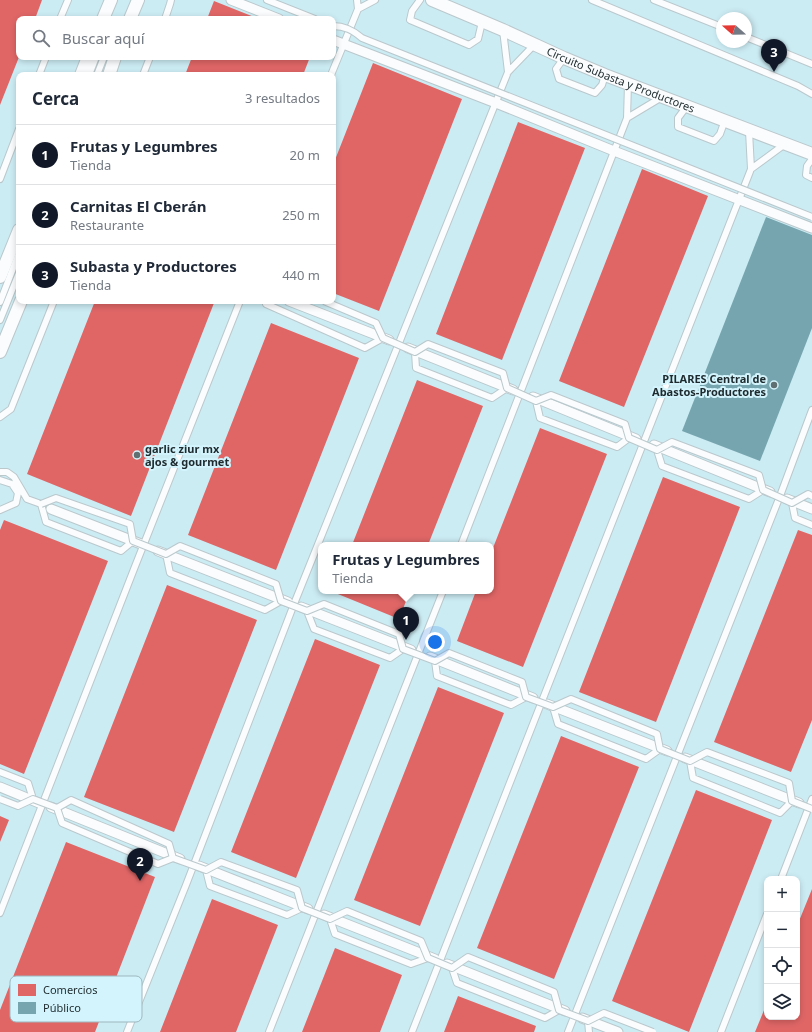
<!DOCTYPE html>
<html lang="es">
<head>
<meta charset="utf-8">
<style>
	:root { --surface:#fff; --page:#f2f2f3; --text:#1f2937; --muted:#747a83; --line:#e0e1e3; --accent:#111827 }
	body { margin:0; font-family:"Noto Sans",sans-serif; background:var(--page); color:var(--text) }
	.controls { position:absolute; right:12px; bottom:12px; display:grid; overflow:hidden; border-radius:8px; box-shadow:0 2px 6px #0003 }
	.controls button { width:36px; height:36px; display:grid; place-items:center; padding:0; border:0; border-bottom:1px solid var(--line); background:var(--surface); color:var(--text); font:20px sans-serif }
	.compass { position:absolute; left:716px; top:12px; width:36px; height:36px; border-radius:50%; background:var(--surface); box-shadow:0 2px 6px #0003; rotate:290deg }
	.you { position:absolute; left:435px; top:642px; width:14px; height:14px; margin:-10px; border:3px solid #fff; border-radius:50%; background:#1a73e8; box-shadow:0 0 0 6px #1a73e833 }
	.badge { display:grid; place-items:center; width:26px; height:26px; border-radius:50%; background:var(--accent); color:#fff; font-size:13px; font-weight:700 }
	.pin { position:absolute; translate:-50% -33px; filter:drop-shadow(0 1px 2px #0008) }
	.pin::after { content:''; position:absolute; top:21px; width:14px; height:12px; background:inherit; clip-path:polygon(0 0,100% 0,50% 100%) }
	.popup { position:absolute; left:318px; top:542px; width:176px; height:52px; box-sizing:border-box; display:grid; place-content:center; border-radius:8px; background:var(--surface); filter:drop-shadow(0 1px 3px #0005); font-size:13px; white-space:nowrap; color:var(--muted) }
	.popup b { font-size:15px; color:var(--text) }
	.popup::after { content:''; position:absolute; left:50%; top:100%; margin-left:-8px; border:8px solid transparent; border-top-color:var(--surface) }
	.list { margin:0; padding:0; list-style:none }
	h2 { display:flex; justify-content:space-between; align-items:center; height:52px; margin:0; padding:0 16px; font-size:17px }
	h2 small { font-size:13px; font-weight:400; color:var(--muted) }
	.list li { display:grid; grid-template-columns:26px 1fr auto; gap:12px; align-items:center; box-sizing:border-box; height:60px; padding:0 16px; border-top:1px solid var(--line) }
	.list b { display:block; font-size:15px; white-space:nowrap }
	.list p { margin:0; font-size:13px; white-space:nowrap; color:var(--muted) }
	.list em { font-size:13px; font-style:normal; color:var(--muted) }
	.icon { flex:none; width:22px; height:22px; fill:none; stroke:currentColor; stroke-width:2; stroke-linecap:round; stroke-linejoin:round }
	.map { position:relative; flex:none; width:812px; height:1032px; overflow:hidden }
	.search { position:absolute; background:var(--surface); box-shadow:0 2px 6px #0003; left:16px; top:16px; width:320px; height:44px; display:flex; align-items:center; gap:10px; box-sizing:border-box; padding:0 14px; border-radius:8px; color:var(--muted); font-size:15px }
	.panel { position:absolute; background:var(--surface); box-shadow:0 2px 6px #0003; left:16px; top:72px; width:320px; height:232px; border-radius:8px }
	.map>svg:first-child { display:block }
</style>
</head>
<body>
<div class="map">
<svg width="812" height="1032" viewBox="0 0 812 1032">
	<rect width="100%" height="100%" fill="#dceef3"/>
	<!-- built -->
	<path fill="#ccecf4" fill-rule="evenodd" d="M0,0H812V1032H0ZM722,18H746V42H722ZM19,19H333V57H19ZM19,75H333V301H19ZM321,545H491V591H321ZM767,879H797V1017H767Z"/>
	<!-- shops -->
	<path fill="#e06666" d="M0,0H42L35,19H19V57L0,105Z
		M214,1L259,19H207Z
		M192,57H310L303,75H185Z
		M373,63L462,99L379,311L333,293V165Z
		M518,122L585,148L502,360L436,334Z
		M642,169L708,196L624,407L559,381Z
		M95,301H210L214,303L131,516L27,474Z
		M271,323L359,358L276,570L188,535Z
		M417,380L483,406L428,545H352Z
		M540,428L607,454L523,667L457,641L476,591H491V553Z
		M663,477L740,507L656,722L579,692Z
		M4,520L108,561L24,774L0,764V530Z
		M798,530L812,535V720L791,772L714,742Z
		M167,585L257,620L174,832L84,797Z
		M334,591H410L399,619L333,592Z
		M315,639L380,665L296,878L231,852Z
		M438,687L504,713L420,926L354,900Z
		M561,736L639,767L554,979L477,948Z
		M696,790L772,820L689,1032L612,1001Z
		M0,816L9,820L0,842Z
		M66,842L155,877L95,1032H0V1010Z
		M812,889V1032H755L767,1003V1017H797V926Z
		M212,899L278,925L236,1032H160Z
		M335,948L402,975L380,1032H302Z
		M458,996L536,1026L534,1032H444Z"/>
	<!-- public -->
	<path fill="#76a5af" d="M766,217L812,235V328L760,461L682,431Z"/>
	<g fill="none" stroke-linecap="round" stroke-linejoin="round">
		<!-- service casing -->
		<g stroke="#bac8cc" stroke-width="8">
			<path id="service" d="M267,0L315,19
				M420,0L412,11L410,20L469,45L478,39L482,22
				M592,0L798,86L812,94
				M654,0L722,27
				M358,9L375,0
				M60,19L68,0
				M165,19L170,4L171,0
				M503,30L508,72
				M746,37L812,64
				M564,58L556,69L559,79L595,93L602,85L605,75
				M39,75L46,57
				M89,75L96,57
				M97,75L104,57
				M143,75L150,57
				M331,75L358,9L357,0
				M687,106L678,118V127L714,141L720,134L725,120
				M627,118L662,97
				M812,159L807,166L806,175L812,178
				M751,169L785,144
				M0,179L19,129
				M265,301L266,304L365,348L383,338
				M0,302L19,253
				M0,320L19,273
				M415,352L416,368L492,398L507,388
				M536,401L540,418L617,447L629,438
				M0,417L11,409L54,301
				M657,450L662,466L749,499L763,490
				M0,472H7L14,477L27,499L41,504L46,522L121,551L133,541
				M0,480L12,484L18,493L16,503L0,510
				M792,503L795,518L812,525
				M461,545L627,118L628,84
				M166,554L170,573L265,610L281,601
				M307,611L314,629L390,658L403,649
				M435,661L437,676L511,705L526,697
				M553,707L558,724L646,759L660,749
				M690,761L693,778L780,813L792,801
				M0,772L28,783L33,799
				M206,870L210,886L287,915L302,908
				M781,879L812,799
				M0,913L134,569L240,301
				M330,919L335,934L411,964L428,958
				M452,968L457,983L545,1018L559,1010
				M588,1021L589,1032
				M127,1032L186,885L294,604L508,72L535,44
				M269,1032L443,591
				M412,1032L751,169L749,131
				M568,1032L780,496L812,410
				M721,1032L767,914"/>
		</g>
		<!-- pedestrian casing -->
		<g stroke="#bac8cc" stroke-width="11">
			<path id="pedestrian" d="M231,0L279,19
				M333,40L496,103L614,151L812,228
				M289,301L389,340
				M408,348L513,390
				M533,397L636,439
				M654,445L770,492
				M787,499L812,509
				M51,509L141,544
				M158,551L288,602
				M301,607L411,650
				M430,657L533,698
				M547,704L667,751
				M685,758L799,803
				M0,787L39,803
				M51,807L180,859
				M199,866L308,909
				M324,915L435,959
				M447,964L565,1011
				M582,1018L618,1032"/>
		</g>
		<!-- minor casing -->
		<g stroke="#bac8cc" stroke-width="14">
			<g id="minor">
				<path id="s1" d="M432,0L503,30L564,58L605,75L812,154"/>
				<path d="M103,19L111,0"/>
				<path d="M130,19L138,0"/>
				<path d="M81,75L88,57"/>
				<path d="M109,75L115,57"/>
				<path d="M0,277L19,230"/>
				<path d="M0,352L21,301"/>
			</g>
		</g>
		<!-- service -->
		<use href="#service" stroke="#fafcfd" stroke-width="6"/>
		<!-- pedestrian -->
		<use href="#pedestrian" stroke="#fafcfd" stroke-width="9"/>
		<!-- minor -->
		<use href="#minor" stroke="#fafcfd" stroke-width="12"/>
		<!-- service-bridge casing -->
		<g stroke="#bac8cc" stroke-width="8" stroke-linecap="butt">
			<path id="service-bridge" d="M333,26C345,26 353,30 362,38L812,217
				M324,301L376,323L383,338L415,352L428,344L503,373L507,388L536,401L551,395L625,424L629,438L657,450L672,442L759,475L763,490L792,503L808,494L812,496
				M41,504L56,498L130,524L133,541L166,554L180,546L276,584L281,601L307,611L324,604L399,634L403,649L435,661L449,653L522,682L526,697L553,707L571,699L657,734L660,749L690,761L707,752L789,783L792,801L812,809
				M0,799L18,806L33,799L57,808
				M57,808L62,823L158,864L173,858L206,870L221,862L297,890L302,908L330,919L347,911L421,941L428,958L452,968L468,957L554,992L559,1010L588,1021L604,1013L653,1032
				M57,808L71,800L169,844L173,858"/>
		</g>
		<!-- service-bridge -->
		<use href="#service-bridge" stroke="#fafcfd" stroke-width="6"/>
	</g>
	<!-- markers -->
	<g fill="#606f72" stroke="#d3f4fc" stroke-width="1.5">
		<circle cx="774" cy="385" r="4"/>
		<circle cx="137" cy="455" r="4"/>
	</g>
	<g text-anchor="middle" stroke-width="4" stroke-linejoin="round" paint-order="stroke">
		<!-- street labels -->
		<g font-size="11" fill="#1e2a2d" stroke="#d3f4fc">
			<text dy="4" stroke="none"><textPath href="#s1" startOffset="205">Circuito Subasta y Productores</textPath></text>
		</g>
		<!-- poi labels -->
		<g font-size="11" font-weight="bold" fill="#1e2a2d" stroke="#d3f4fc" text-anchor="end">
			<text x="766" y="383">PILARES Central de<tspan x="766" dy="13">Abastos-Productores</tspan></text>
			<text x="145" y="453" text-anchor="start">garlic ziur mx<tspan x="145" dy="13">ajos &amp; gourmet</tspan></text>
		</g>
	</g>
	<!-- legend -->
	<rect x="10" y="976" width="132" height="46" rx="6" fill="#d3f4fc" stroke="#9db7be" stroke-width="1"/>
	<rect x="18" y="984" width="18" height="12" fill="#e06666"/>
	<rect x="18" y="1002" width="18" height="12" fill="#76a5af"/>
	<g font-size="11" fill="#1e2a2d">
		<text x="43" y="994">Comercios</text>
		<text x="43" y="1012">Público</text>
	</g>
</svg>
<div class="controls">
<button>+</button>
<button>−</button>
<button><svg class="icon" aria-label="locate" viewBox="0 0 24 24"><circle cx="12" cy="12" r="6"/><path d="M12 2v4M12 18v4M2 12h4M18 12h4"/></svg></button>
<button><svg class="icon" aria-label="layers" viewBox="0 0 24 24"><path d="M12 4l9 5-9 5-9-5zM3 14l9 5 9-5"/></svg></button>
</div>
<svg class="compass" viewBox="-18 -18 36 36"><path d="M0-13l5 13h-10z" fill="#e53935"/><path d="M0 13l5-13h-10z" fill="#747a83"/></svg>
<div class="you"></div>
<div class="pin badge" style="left:406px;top:640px">1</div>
<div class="popup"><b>Frutas y Legumbres</b>Tienda</div>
<div class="pin badge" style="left:140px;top:881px">2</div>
<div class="pin badge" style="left:774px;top:72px">3</div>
<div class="search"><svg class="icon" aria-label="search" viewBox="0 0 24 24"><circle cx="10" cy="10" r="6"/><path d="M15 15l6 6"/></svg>Buscar aquí</div>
<section class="panel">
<h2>Cerca<small>3 resultados</small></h2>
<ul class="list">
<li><span class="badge">1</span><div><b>Frutas y Legumbres</b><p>Tienda</p></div><em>20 m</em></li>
<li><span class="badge">2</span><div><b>Carnitas El Cberán</b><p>Restaurante</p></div><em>250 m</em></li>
<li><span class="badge">3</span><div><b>Subasta y Productores</b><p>Tienda</p></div><em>440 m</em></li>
</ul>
</section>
</div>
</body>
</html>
